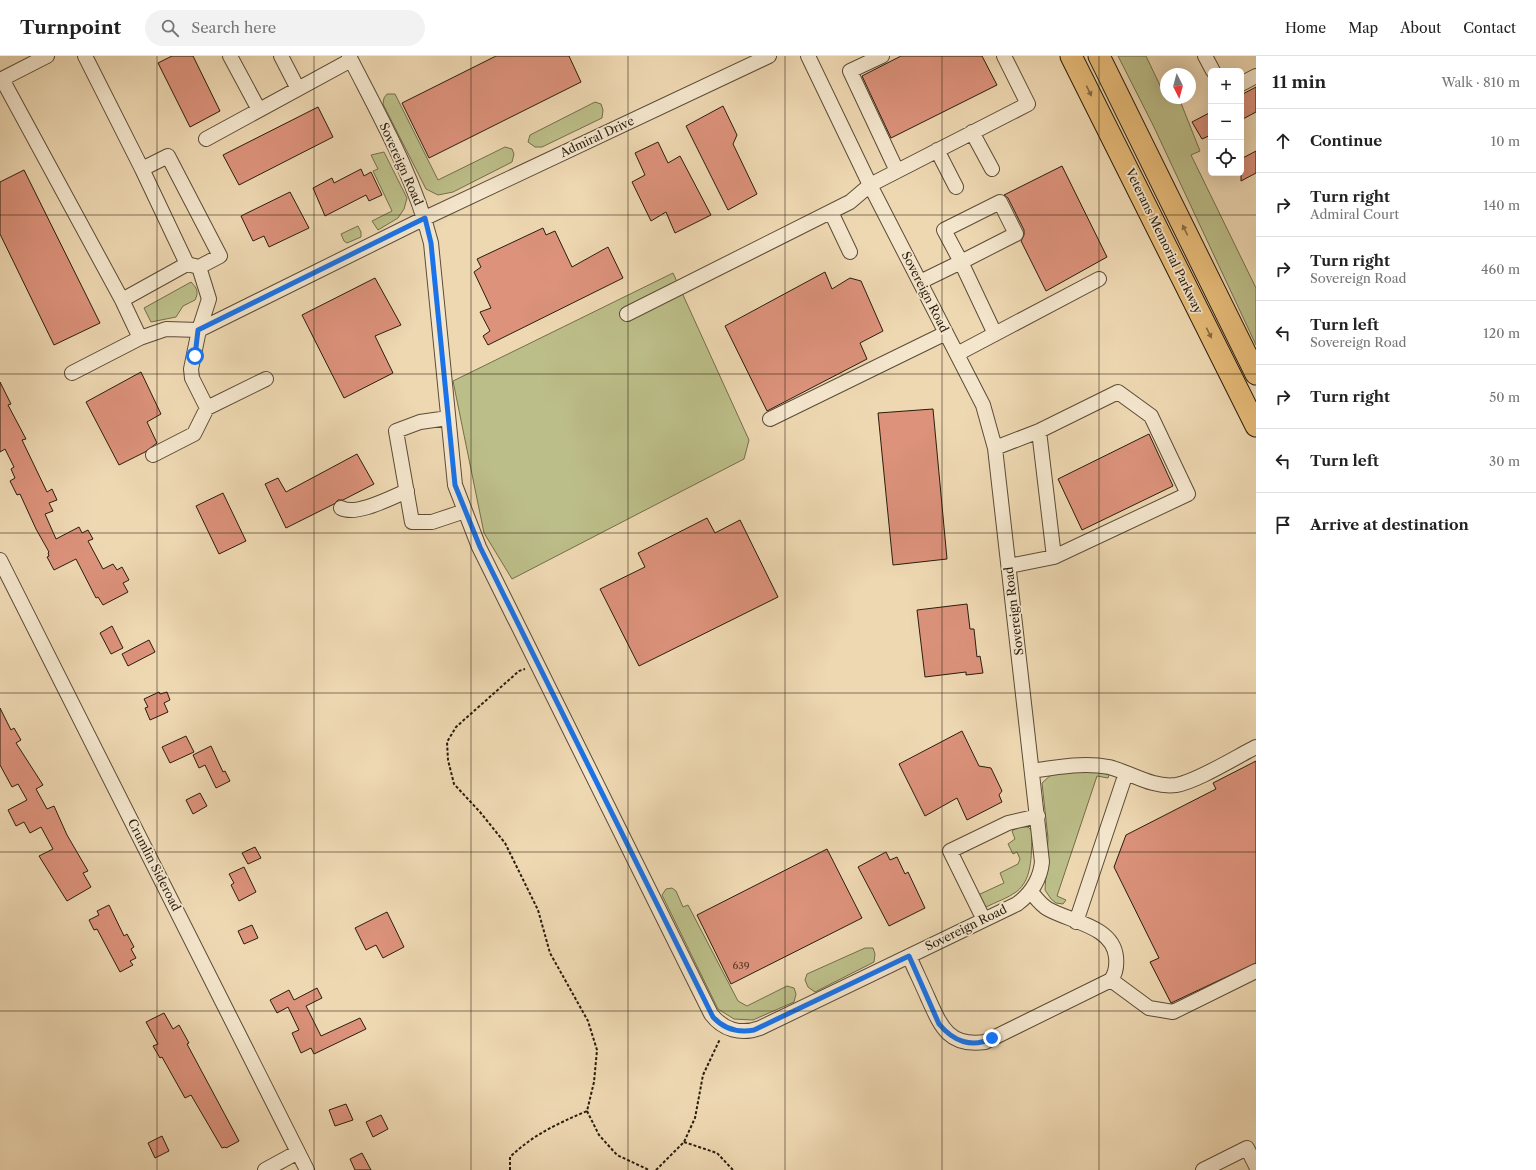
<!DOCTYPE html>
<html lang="en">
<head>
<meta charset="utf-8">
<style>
	:root { --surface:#fff; --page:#f2f2f2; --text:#222; --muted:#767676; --line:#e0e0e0 }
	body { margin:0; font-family:"Libre Caslon Text",serif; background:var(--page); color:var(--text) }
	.controls { position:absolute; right:12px; top:12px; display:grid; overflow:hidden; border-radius:6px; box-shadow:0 4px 16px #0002 }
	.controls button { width:36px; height:36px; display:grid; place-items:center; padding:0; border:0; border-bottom:1px solid var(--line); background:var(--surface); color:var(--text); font:20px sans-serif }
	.compass { position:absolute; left:1160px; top:12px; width:36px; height:36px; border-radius:50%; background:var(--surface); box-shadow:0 4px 16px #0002; rotate:174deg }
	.stop { position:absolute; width:12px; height:12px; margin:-9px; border:3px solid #1a73e8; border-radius:50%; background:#fff }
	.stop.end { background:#1a73e8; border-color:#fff; box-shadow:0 1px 4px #0008 }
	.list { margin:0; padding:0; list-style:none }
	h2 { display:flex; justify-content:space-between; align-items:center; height:52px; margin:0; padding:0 16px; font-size:17px }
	h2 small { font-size:13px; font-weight:400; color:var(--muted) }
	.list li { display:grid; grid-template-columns:26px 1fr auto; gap:12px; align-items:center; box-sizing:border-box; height:64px; padding:0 16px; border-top:1px solid var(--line) }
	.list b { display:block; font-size:15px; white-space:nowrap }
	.list p { margin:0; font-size:13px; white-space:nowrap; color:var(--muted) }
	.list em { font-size:13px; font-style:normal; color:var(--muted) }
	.icon { flex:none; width:22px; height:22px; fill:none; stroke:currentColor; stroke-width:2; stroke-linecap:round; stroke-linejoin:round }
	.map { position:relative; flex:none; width:1256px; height:1114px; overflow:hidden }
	header { display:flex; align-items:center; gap:24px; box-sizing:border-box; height:56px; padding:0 20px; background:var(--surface); border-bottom:1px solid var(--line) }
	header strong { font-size:19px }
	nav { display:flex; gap:22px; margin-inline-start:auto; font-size:14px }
	.search { width:280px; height:36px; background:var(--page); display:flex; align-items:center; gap:10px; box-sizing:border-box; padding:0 14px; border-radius:22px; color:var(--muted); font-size:15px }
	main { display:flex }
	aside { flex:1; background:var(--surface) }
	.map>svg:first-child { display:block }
</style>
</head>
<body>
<header>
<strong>Turnpoint</strong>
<div class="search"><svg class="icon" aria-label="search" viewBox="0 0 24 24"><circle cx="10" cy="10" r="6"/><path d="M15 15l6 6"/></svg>Search here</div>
<nav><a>Home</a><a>Map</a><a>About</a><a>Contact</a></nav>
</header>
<main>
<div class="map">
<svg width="1256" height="1114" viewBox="0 0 1256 1114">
	<rect width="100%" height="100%" fill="#eed8b2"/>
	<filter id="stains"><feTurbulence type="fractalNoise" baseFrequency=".005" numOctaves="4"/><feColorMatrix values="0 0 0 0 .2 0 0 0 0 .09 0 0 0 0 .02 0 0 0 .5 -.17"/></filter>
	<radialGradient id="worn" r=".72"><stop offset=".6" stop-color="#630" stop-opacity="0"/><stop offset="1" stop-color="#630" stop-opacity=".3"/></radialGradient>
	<!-- green -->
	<path fill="#bcbe89" stroke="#736e4b" d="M1118,0H1146L1166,42H1179L1200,95L1191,99L1256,232V289L1153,69Z
		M387,38H395L438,124L505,91L512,93L514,98L512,106L453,136L438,139L426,133L383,48L384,42Z
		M595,46L601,48L603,54L602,62L542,91H535L528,86L530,79Z
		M384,96L407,142L404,153L398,162L378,174L372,165L392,155L373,115L378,113L371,99Z
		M358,170L361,176V181L347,187L344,185L341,178Z
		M673,217L749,384L744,403L512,523L484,477L453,325Z
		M191,226C197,232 199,236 195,244L183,250L176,261L151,266L144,252Z
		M1094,714L1109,719L1108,722L1097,720L1057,840L1066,844L1063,848L1056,847L1051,843L1045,834L1048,782L1042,727L1053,717Z
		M1018,771H1028L1032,775C1031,794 1034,823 1016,836C1008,842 996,846 986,851L978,839L1004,827L1000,817L1018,808L1020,803L1017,796L1013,798L1008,788L1015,783L1012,775Z
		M672,832L676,835L683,851L688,849L738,945L747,950L787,930L794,932L796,938L794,946L753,964L734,963L718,953L662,839L666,833Z
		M865,892H873L875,898L874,906L815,936L808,931L805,924L807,918Z"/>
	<!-- building -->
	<path fill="#dc927b" stroke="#2a1d0d" d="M172,0H193L220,55L190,71L158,7Z
		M496,0H569L581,26L429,102L402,47Z
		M901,0H982L997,29L891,82L862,20Z
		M1256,31V56L1241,64V39Z
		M723,50L737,79L733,88L757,138L728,154L686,70Z
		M318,51L333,81L239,129L223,99Z
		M1211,56V79L1202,83L1192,66Z
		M658,86L668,107L680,100L711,159L675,177L666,156L651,165L632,126L645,119L635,97Z
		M1256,95V117L1241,125V103Z
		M1062,110L1107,201L1046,235L1021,185L1024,179V174L1008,142L1004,139Z
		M361,113L364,120L371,116L382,139L369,145L366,139L325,160L313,132L332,122L334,127Z
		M24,114L100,267L54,289L0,178V126Z
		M290,136L309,172L269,191L264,180L253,185L241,160Z
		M543,172L546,179L555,175L572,211L608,191L623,222L488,289L483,280L490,275L480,256L491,252L474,216L481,211L477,203Z
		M825,216L832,233L850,222L861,225L883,275L860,287L867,303L767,355L725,270Z
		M375,222L401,269L375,280L393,317L344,342L302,259Z
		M141,316L161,358L147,366L157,387L145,396L119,409L86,346Z
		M0,326L11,348L8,349L26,383L22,384L47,436L52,433L57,444L49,447L53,455L45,458L56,483L79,471L82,477L88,474L93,483L88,485L103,513L113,508L117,514L122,511L129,524L123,527L128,536L103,549L98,541L96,542L76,503L54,514L47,501L49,500L48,497L49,496L36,473L20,438L17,439L10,425L15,422L11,413L14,411L5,393L0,396Z
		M933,353L947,503L893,509L878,357Z
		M1149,378L1173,430L1082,474L1058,423Z
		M357,398L374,428L343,444H338L334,448L286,472L265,428L278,422L286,436Z
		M223,437L246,485L219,498L196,450Z
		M707,462L715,477L740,464L778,541L639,610L600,533L645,511L638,497Z
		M967,548L970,573H974L977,601L980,600L983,617L966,619V616L925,621L917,554Z
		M112,570L123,592L111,598L100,577Z
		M149,584L155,596L128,610L122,598Z
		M159,636L160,638L167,636L170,644L164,647L168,656L150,664L145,652L148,651L144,643Z
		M0,652L11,674L14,672L21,684L16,687L43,729L36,733L47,753L54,750L67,779L88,815L83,817L91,831L67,845L39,800L53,793L41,771L30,777L24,766L16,770L8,754L27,744L18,728L12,731L0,709Z
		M962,675L979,710L991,712L1002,735L999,739L1002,746L967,764L957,742L925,760L899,708Z
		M186,680L194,696L170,707L162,691Z
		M211,690L223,716L225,715L230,725L216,732L205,709L199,712L193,699Z
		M1256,705V907L1171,947L1150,906L1159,902L1114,811L1126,779L1216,733L1213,727Z
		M200,737L207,750L193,758L186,744Z
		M255,791L261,802L248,808L242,797Z
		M827,793L862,862L731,928L697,859Z
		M886,796L890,804L897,801L905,818L908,816L925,852L889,870L858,811Z
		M244,811L256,836L239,845L231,829L234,827L229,818Z
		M109,849L124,880L127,878L134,891L131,893L136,902L130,905L133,909L120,916L97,873L94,874L89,864L99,859L97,855Z
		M387,856L404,891L383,902L376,889L366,894L355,872Z
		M252,869L258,882L244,888L238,875Z
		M317,932L322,942L306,950L321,980L360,962L366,973L314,998L311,992L301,997L292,977L299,974L288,951L277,957L270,944L289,934L294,944Z
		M164,957L173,973L179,969L189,987L187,988L239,1085L226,1092L225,1091L222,1092L191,1039L185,1042L162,1001L160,1002L153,990L158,988L146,966Z
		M346,1048L353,1064L335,1070L329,1054Z
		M381,1059L388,1073L373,1081L366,1066Z
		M162,1080L169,1095L155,1102L148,1087Z
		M362,1097L371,1114H355L350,1103Z"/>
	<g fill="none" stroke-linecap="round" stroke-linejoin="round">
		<!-- minor casing -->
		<g stroke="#5b4c36" stroke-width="16">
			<path id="minor" d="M47,0L2,23L122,244L140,282L166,273L199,274L425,162L769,0
				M85,0L142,113L168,100L220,200L199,211L209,243L199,274L191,313L192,322L207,352L266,323
				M230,0L259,54
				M281,0L298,33
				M349,0C380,61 414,120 431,187L455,429L479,491L711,958C723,974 741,979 760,972L1017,848C1032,837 1040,824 1042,806L995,392L983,349L870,129L808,0
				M882,0L850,15L897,115
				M1205,0L1213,15
				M1241,28L1256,20
				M972,76L992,113
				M206,83L351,4
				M937,94L956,131
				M142,113L187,208
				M1000,146L1016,178L961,206L944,174Z
				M831,156L850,196
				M920,226L961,206L995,278
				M122,244L187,208L195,210
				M627,258L850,146L870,129L1028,48L1004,0
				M957,298L1099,223
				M72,317L140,282
				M448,362L420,366L396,375L412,466H432L465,455
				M770,363L946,277
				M1039,375L1054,501
				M995,392L1039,375L1118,336L1151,360L1188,438L1054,501L1009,510
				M153,399L194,378L207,352
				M341,452C357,460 390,442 407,435
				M0,504L307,1114
				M1032,715C1057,711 1084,706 1109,711C1132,717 1152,732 1176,729C1196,726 1236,701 1256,691
				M984,864L950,795L1008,767L1038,760
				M1076,866L1126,717
				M909,900C915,914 922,928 928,942C941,971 949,991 985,986L1111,924C1116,917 1117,910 1116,901C1113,870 1071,866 1048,853C1041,849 1036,842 1031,836
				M1111,924L1149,952L1173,956L1256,915
				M265,1114L298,1096
				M1203,1114L1247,1092L1256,1110"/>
		</g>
		<!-- highway casing -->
		<g stroke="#2a1d0d" stroke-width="23">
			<path id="highway" d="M1071,0L1256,370
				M1099,0L1256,318"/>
		</g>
		<!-- path -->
		<path stroke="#2a1d0d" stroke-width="2" stroke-dasharray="3 2" stroke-linecap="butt" d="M587,1055L599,1079L617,1099L649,1114
			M684,1086L717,1097L733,1114
			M510,1114V1101C534,1078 557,1068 587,1055L594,1026L597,994L588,965L550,897L538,854L505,787L480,756L454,728L448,704L447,686L456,671L519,615L525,613
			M656,1114L684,1086L695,1062L703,1019L720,983"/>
		<!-- minor -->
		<use href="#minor" stroke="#f4e6cd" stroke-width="14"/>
		<!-- highway -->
		<use href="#highway" stroke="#e7bc79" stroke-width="21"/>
	</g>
	<!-- one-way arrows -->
	<defs><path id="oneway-solid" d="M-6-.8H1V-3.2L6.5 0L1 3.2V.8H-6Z"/></defs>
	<g fill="#886c43">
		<use href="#oneway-solid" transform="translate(1089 35) rotate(64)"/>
		<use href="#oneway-solid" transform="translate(1185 174) rotate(-116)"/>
		<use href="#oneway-solid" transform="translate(1209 277) rotate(64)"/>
	</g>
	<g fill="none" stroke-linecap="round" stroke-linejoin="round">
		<!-- route -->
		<path stroke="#1a73e8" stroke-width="5" d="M195,300L198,274L425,162L431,187L455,429L480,491L713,961C724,973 738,977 754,974L909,900L939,968C953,985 972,993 992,982"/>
	</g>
	<!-- grid -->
	<path fill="none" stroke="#2a1d0d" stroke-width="1" stroke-opacity="0.55" d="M157,0V1114M314,0V1114M471,0V1114M628,0V1114M785,0V1114M942,0V1114M1099,0V1114M0,159H1256M0,318H1256M0,477H1256M0,637H1256M0,796H1256M0,955H1256"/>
	<g text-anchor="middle" stroke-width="3.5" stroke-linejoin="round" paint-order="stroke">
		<!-- number labels -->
		<g font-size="10" fill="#563a28">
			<text x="741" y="913">639</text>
		</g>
		<!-- street labels -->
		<g font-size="12" fill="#2a1d0d" stroke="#f4e6cd">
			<text transform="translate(597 81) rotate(-25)" y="4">Admiral Drive</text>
			<text transform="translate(401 108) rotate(66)" y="4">Sovereign Road</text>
			<text transform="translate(1164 185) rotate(64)" y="4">Veterans Memorial Parkway</text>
			<text transform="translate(925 236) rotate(63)" y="4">Sovereign Road</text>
			<text transform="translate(1014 555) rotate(-97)" y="4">Sovereign Road</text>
			<text transform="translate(154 809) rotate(63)" y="4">Crumlin Sideroad</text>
			<text transform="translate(966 872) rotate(-26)" y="4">Sovereign Road</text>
		</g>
	</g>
	<rect width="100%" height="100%" filter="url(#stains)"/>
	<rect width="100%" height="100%" fill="url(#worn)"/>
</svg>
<div class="controls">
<button>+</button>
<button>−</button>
<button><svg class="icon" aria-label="locate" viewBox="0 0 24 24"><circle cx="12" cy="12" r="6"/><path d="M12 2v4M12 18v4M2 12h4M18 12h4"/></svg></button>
</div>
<svg class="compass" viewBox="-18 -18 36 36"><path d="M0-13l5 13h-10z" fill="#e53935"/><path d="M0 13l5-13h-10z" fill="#767676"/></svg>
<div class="stop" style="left:195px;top:300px"></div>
<div class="stop end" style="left:992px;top:982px"></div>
</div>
<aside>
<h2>11 min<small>Walk · 810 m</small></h2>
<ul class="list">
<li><svg class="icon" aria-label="ahead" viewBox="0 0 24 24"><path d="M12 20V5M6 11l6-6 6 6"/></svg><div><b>Continue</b></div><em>10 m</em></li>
<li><svg class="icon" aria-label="right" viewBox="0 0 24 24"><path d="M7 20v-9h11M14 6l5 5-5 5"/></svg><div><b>Turn right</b><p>Admiral Court</p></div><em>140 m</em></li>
<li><svg class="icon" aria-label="right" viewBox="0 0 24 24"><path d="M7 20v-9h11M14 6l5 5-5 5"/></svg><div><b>Turn right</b><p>Sovereign Road</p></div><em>460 m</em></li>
<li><svg class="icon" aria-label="left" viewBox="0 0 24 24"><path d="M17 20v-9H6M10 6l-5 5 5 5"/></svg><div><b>Turn left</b><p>Sovereign Road</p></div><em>120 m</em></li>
<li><svg class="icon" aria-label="right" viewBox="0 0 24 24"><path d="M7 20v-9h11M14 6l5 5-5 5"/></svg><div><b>Turn right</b></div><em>50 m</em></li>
<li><svg class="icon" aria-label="left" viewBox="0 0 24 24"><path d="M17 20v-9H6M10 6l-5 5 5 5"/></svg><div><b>Turn left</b></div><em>30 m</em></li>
<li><svg class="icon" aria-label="arrive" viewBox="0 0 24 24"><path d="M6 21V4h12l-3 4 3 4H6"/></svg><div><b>Arrive at destination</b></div></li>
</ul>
</aside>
</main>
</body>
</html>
